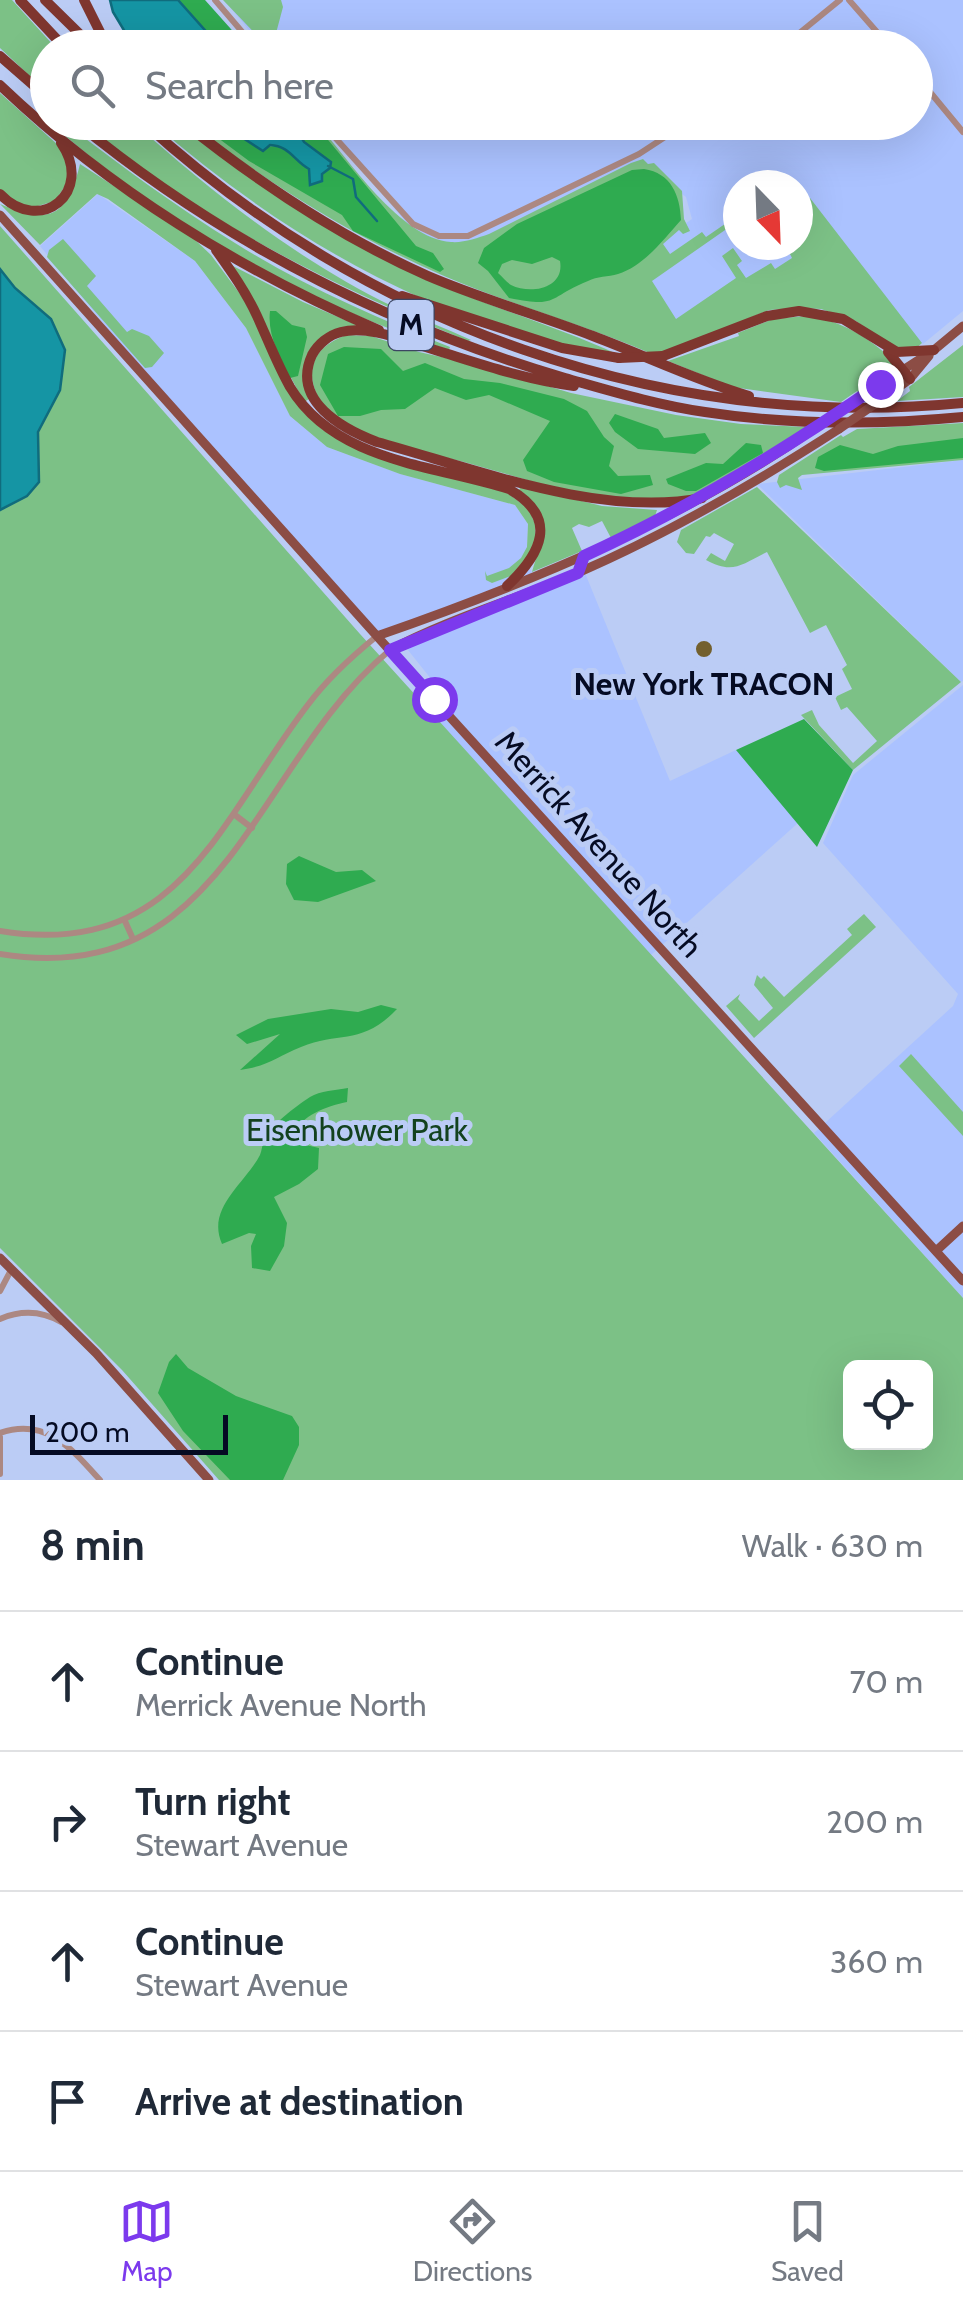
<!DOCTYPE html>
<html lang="en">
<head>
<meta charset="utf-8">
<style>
	:root { --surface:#fff; --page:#f2f2f3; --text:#1f2937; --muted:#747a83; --line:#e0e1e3; --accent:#7c3aed }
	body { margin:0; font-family:Cabin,sans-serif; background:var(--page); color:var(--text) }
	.controls { position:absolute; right:30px; bottom:30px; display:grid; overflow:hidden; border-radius:15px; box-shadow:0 10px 40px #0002 }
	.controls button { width:90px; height:90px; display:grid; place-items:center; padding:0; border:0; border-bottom:2px solid var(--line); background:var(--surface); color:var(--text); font:50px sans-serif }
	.compass { position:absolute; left:723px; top:170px; width:90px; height:90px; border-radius:50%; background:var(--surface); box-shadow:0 10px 40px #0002; rotate:157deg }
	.scale { position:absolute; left:30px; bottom:25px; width:198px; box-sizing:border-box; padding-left:10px; border:5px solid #050b23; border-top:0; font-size:28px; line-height:35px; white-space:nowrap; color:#050b23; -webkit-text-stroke:8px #bbccf5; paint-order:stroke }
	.stop { position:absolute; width:30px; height:30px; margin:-22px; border:8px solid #7c3aed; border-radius:50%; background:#fff }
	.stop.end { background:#7c3aed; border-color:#fff; box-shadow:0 2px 10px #0008 }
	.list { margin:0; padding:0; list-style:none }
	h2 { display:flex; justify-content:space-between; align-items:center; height:130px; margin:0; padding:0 40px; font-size:42px }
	h2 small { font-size:32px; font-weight:400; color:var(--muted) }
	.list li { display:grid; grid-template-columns:65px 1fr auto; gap:30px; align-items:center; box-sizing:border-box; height:140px; padding:0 40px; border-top:2px solid var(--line) }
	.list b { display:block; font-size:38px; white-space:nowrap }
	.list p { margin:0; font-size:32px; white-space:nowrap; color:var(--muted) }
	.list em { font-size:32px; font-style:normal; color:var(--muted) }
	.icon { flex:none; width:55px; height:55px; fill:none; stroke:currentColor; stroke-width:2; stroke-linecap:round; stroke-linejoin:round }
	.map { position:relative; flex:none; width:963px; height:1480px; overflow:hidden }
	.search { position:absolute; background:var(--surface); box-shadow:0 10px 40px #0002; left:30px; right:30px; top:30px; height:110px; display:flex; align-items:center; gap:25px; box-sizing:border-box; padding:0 35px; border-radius:55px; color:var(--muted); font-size:38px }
	.sheet { height:690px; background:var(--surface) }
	nav { display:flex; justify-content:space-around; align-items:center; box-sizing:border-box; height:140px; border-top:2px solid var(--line); background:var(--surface); font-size:28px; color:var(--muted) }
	nav a { display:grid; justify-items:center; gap:5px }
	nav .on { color:var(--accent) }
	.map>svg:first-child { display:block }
</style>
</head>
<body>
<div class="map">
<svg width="963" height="1480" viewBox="0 0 963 1480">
	<rect width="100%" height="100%" fill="#bbccf5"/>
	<!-- built -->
	<path fill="#abc2ff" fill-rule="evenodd" d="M224,0H963V311L923,344L877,312L817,292L658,345L632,260L692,219L686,197L640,163L437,260L324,123L916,122V48L263,47ZM738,185H798V245H738Z
		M98,194L195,261L246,328L290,416L327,447L400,474L515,505L528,524L526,563L532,572L529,579L377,639L173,408L40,246Z
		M963,460V681L961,682L757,484Z
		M585,573L670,781L736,750L798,823L651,955L432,714L447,699L404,645Z
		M963,685V1298L814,1133L953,1006L958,994L823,843L853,775Z"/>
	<!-- green -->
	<path fill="#7cc186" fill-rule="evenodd" d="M0,0H12L55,47L48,48L47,92L0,48Z
		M223,0H281L283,7L275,37L268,38V47Z
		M0,93L58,145L65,154L69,180L55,201L31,208L8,198L0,189Z
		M50,123H65C120,165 175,206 235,243C302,285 376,318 450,347L449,350C303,302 166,224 50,123Z
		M83,123H134C213,193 297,260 392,306C418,318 445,328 471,340L468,341C380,305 295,266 213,216C168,189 125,155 83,123Z
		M153,123H176C254,182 331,237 421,277C486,306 554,325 619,355C444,332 284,237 153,123Z
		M190,123H317C348,159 401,239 451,242C464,243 477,238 489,234L631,163L643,159L648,164L654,163L682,191L684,219L690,231L683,234L679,230L663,244L670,254L702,232L706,237L738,215V221L652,281L676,319L736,278L722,256L733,248L742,261L737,265L746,278L771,263L775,269L792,258L788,250L804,239L798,229V206L810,198L922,343L914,350L890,346L856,321L821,309L799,308L769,310L677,348L652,354C584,325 512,305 444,276C352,236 269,184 190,123Z
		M80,164L191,236L211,255L243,298L303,412L323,430L362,452L506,492L529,509L535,524L536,542L530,557L511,576L492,583L486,580L485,571L487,576L509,568L521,558L527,547L528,524L515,505L400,474L327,447L290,416L246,328L195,261L108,199L97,194L40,245L0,204C46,223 66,222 80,164Z
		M0,226L360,634L963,1298V1480H219L122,1370L0,1248ZM850,1368H926V1442H850Z
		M63,239L96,276L87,286L127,332L132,329L149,336L164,353L152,367L145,368L47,257L49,250Z
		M231,265L303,302L357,325L310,352L309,399L304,402Z
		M806,316C841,320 870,338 895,362V366L860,394L857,391L841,402L732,387L668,361L739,336L738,333L773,319Z
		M346,335L371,336L419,352L477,365L571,393L676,415L741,424L806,427L794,438C757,459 715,495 672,500C602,507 531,480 464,462C422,451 370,445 335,417C322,406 311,389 312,372C314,351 329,342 346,335Z
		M963,345V397L897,401L910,391L909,387Z
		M963,423V460L802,475L798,478L802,490L786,485L780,488L777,482L779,475L841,435L843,437L857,429Z
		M521,486L602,506L657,510L655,516L611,538L602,521L589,527L579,524L572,528L582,551L532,572C540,542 557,517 519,490Z
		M757,487L961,682L853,770L801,715L812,710L819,725L853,763L877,741L847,707L841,710L835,697L852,689L842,669L847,665L826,625L810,633L767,552C742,564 733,575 706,560L711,553L725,561L734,544L714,533L710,537L706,536L694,554L686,553L677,542L681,530Z
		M864,914L876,927L754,1038L726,1006L740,994L738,999L759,1021L773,1008L754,985L757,975L761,979L764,976L784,997L852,935L847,929Z
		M911,1054L963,1112V1136L899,1066Z"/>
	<!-- forest -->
	<path fill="#2fab50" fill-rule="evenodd" d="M178,0H205L247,47H220Z
		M198,123C231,122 241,144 266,147C272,147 277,145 282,147C298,154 304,167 322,174L331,162L304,142L293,123H314L416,246L433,253L444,269L440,272L353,231L342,215L249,161Z
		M644,169C671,173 680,195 681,220C664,239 644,266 618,274C608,277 597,276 588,281C546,298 560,308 509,298L488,271L478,263L484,248L517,224L632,170ZM552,257L560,261C565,288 531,295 511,285C506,282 503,277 498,273L502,264L512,260L532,264Z
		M270,311H276L292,325L305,328L307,337L298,376L290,378C280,358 267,334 270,311Z
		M344,347L381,349L403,371L425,363L464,379L500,383L564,399L587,411L604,437L614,446L609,466L618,476L650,475L653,485L621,494L554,482L527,471L523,460L550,421L489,395L466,400L435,388L405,409L381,410L360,416H338L320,385L328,354Z
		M615,414L658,429L664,438L705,433L711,443L695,454L638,449L615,432L609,423Z
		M963,438V458L824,471L815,468L818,457L840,445L873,454L898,446Z
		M746,443L761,445L763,453L696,491H686L668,484L666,479L706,463L723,464Z
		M804,719L853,770L817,847L736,750Z
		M299,856L336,872L362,870L376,881L318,902L294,900L286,884L287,864Z
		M381,1005L397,1009C362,1046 340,1031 301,1047C276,1057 269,1066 240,1070L280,1034L247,1044L236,1035L268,1019L331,1009L358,1012Z
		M348,1088L347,1102C328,1106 299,1115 295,1136L306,1145L319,1148L318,1169L299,1184L274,1197L287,1223L284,1246L270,1271L252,1268L251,1246L256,1234L249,1233L222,1244C206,1208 245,1184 260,1155C262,1150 262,1145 264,1140C272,1124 295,1107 310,1097C320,1091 336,1090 348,1088Z
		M176,1354L188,1368L236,1396L292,1416L299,1427V1445L283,1480H230L183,1431L158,1393L169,1362Z"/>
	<!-- water -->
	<path fill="#1595a4" stroke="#106c7d" stroke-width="2.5" d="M110,0H178L220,47H134L113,12Z
		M220,123H293L304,142L331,162L330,168L322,174V181L310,185L309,169C294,161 290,146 270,145L263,151Z
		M0,269L15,288L51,319L65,350L60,390L38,432L39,482L27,496L0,510Z"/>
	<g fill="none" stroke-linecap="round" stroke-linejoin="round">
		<!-- stream -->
		<path stroke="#106c7d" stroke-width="2.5" d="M328,166L353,179L356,197L377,221"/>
		<!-- minor -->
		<path stroke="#ac8882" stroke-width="6" d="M215,0L256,48
			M849,0L891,48
			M781,48L840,0
			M916,75L963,132
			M321,122L413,224L439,236H468L639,154L688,122
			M235,815L252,828
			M124,919L133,939
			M0,931C179,960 219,821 307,706C327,679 351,657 377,636
			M0,954C227,991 253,763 390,650
			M0,1291L11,1270
			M0,1319C21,1310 42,1311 61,1322
			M0,1433C46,1417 72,1449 100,1480
			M0,1437V1474"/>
		<!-- major -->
		<path stroke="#8c4d45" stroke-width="9" d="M0,215L410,673L963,1281
			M858,399L934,350L963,326
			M882,399L910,379L929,356
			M377,636C529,583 681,521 814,429
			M390,650C448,619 514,600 575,574C668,534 754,484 839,429
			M936,1251L963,1226
			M0,1258L96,1353L209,1480"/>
		<!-- highway -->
		<path stroke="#7f362f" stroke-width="10" d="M20,0L65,48
			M45,0L94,48
			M84,0L108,48
			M0,56L48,98
			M0,85C109,189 241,271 379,330
			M76,122C221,241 385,325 565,378C611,391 657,405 705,412C789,425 878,425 963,417
			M143,122C365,325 661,432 963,403
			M183,122C259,183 340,237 428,276C482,299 538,315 593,336C646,356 695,380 749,396
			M0,194C40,236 95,192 61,143
			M216,250C231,271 246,292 257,316C268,340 277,364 290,387C335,462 434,465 509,489C560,518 541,554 507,586
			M402,296L562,348L619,358
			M888,352L910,379
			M663,356L767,316L799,311L843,319L897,352L934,350
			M574,386C526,380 478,363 432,349C405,341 369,325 341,332C329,335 318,344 312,355C291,401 343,429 377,442C476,469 601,518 702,498"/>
		<!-- major-bridge -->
		<path stroke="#8c4d45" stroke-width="9" d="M814,429L858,399
			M839,429L882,399"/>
		<!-- highway-bridge -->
		<path stroke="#7f362f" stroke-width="10" d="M619,358L663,356"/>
	</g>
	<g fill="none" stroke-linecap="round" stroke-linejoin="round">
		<!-- route -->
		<path stroke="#7c3aed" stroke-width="12" d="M434,699L390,650L578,573L584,556C689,508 785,450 880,384"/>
	</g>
	<!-- markers -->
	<circle fill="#73602e" stroke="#bbccf5" stroke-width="4" cx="704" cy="649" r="10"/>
	<g text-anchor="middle" stroke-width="10" stroke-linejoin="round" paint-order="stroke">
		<!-- shield labels -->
		<rect fill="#bbccf5" stroke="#3c4562" stroke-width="2.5" x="388.5" y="300" width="45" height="50" rx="8"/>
		<g font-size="30" font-weight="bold" fill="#050b23">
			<text x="411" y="335">M</text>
		</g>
		<!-- poi labels -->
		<g font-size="32" font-weight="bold" fill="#050b23" stroke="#bbccf5">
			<text x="704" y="695">New York TRACON</text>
		</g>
		<!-- street labels -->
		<g font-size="32" fill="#050b23" stroke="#bbccf5">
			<text transform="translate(599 844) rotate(48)" y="11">Merrick Avenue North</text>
		</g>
		<!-- park labels -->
		<g font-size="32" fill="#13421e" stroke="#bbccf5">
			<text x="357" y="1141">Eisenhower Park</text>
		</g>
	</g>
</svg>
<div class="controls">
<button><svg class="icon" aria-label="locate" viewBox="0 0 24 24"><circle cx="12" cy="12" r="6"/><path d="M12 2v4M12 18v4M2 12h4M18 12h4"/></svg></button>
</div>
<svg class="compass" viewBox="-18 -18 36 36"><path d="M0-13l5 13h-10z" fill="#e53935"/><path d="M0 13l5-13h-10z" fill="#747a83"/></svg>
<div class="scale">200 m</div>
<div class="stop" style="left:434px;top:699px"></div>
<div class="stop end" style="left:880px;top:384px"></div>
<div class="search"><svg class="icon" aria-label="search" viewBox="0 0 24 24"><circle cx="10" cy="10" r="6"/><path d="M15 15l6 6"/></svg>Search here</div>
</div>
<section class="sheet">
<h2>8 min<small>Walk · 630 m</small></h2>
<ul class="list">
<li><svg class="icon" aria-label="ahead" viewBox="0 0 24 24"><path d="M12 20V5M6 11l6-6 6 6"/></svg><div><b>Continue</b><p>Merrick Avenue North</p></div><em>70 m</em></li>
<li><svg class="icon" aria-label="right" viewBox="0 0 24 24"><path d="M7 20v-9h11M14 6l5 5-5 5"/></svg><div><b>Turn right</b><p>Stewart Avenue</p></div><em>200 m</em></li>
<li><svg class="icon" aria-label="ahead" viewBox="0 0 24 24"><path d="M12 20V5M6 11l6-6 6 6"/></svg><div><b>Continue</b><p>Stewart Avenue</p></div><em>360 m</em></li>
<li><svg class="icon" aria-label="arrive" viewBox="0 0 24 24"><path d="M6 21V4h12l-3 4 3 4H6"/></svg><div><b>Arrive at destination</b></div></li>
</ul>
</section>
<nav>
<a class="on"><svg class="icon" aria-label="map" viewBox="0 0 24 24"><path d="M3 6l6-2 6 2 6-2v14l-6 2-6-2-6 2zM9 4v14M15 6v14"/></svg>Map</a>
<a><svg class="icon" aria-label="directions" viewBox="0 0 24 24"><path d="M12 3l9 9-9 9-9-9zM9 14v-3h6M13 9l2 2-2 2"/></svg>Directions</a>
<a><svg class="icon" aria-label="saved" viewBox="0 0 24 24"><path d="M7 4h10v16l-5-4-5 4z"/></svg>Saved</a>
</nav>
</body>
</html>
